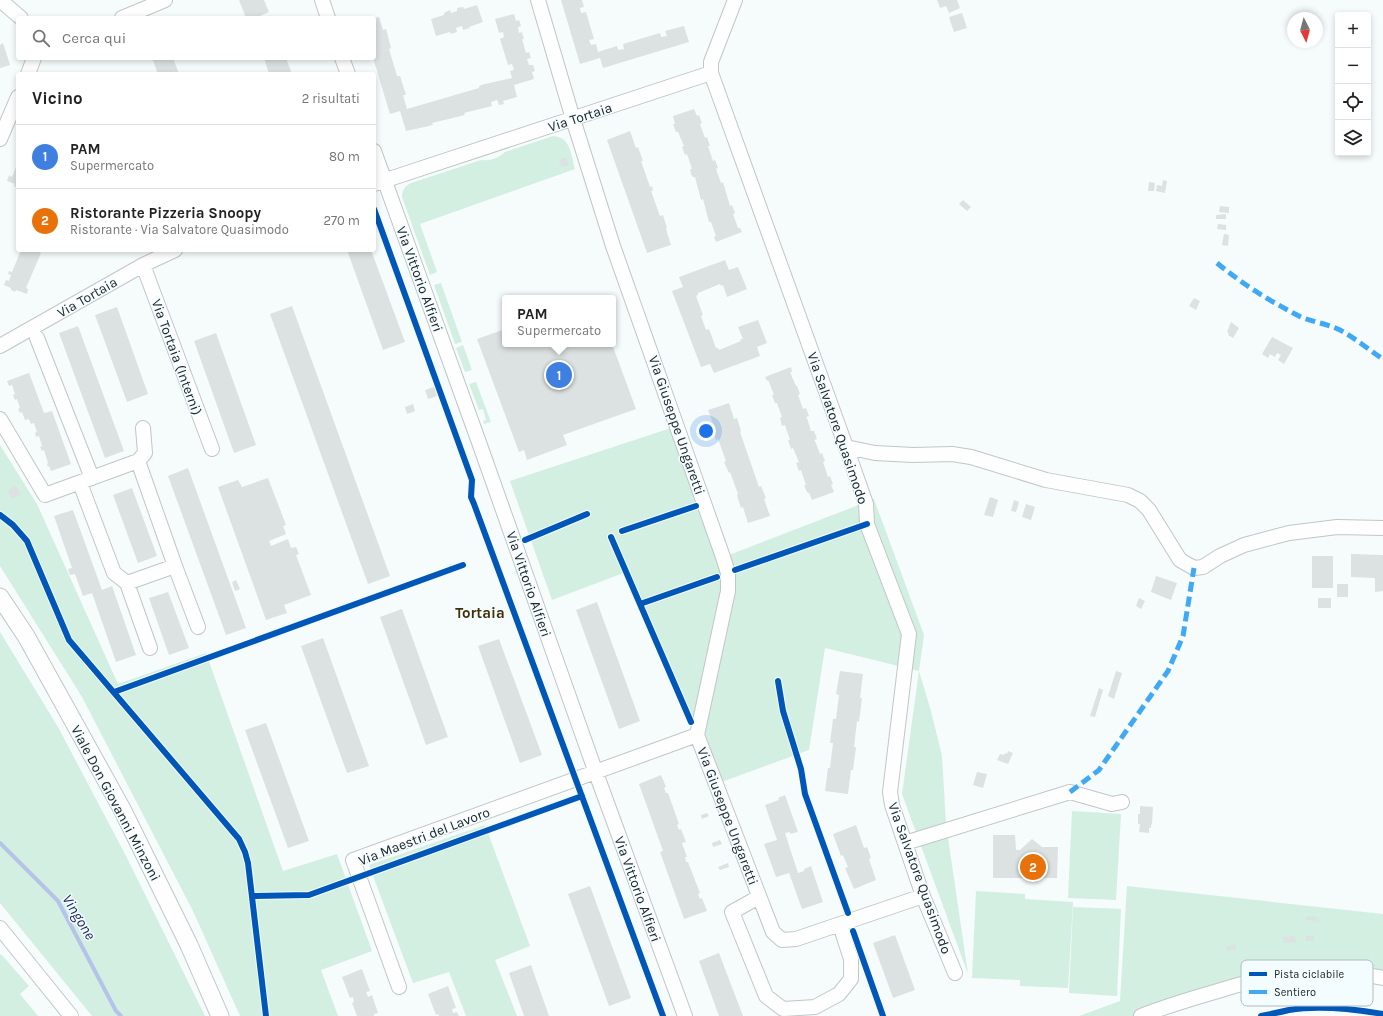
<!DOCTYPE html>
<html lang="it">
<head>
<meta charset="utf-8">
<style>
	:root { --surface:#fff; --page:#f6f6f6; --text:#222; --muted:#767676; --line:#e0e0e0; --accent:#db2777 }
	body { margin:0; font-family:Karla,sans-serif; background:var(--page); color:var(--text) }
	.controls { position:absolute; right:12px; top:12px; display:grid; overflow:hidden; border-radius:4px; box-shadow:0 2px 6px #0003 }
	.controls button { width:36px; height:36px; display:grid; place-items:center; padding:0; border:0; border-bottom:1px solid var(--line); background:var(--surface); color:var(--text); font:20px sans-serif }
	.compass { position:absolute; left:1287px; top:12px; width:36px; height:36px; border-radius:50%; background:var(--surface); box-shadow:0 2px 6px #0003; rotate:174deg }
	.you { position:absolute; left:706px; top:431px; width:14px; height:14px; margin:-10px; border:3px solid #fff; border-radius:50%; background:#1a73e8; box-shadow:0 0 0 6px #1a73e833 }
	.badge { display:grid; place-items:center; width:26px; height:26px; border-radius:50%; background:var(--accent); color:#fff; font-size:13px; font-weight:700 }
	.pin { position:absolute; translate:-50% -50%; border:2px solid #fff; box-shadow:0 1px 4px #0006 }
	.popup { position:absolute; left:502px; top:295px; width:114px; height:52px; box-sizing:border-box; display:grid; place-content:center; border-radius:4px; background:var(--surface); filter:drop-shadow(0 1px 3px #0005); font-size:13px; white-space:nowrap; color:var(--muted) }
	.popup b { font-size:15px; color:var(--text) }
	.popup::after { content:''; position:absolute; left:50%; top:100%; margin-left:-8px; border:8px solid transparent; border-top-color:var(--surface) }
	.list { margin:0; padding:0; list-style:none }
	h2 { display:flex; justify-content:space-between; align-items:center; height:52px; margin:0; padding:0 16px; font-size:17px }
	h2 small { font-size:13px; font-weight:400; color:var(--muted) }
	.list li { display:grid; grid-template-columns:26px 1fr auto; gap:12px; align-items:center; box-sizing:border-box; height:64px; padding:0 16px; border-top:1px solid var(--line) }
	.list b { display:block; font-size:15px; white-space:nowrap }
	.list p { margin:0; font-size:13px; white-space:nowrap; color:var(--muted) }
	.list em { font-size:13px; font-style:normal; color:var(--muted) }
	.icon { flex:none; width:22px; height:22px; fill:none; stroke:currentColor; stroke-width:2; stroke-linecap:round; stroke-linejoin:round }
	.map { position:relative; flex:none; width:1383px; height:1016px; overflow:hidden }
	.search { position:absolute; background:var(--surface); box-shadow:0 2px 6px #0003; left:16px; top:16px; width:360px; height:44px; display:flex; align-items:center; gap:10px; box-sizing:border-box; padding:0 14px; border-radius:4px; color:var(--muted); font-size:15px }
	.panel { position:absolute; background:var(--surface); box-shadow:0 2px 6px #0003; left:16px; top:72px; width:360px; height:180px; border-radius:4px }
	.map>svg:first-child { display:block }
</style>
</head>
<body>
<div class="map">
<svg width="1383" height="1016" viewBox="0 0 1383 1016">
	<rect width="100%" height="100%" fill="#f6fbfc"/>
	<!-- green -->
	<path fill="#d3efe2" d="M553,136C571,137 571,155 575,169L420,224L437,272L430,275L402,197C402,190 405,186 411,183L481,160C490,161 499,158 505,152Z
		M441,283L462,342L455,344L434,285Z
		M463,345L472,370L465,372L456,348Z
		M476,382L491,422L484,424L483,421L486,420L483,409L479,410L469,384Z
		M677,426L724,557L874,499L924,635L919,671L931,711L942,756L946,824L968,974L902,794L919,671L825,648L809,750L716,784L697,735L626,572L552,600L510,481Z
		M0,445L37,504L118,684L206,653L283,871L337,854L372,951L321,970L338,1016H240L193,911L82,697L0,566Z
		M0,632L58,727L126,856L205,1016H92L0,903Z
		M1072,811L1121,814L1116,900L1068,898Z
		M485,825L530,946L495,960L517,1016H466L449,972L413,983L369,865Z
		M1127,886L1383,914V978L1292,974L1141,1016H1079L1120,1001Z
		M976,891L1025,894V899L1073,902L1068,988L1020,986V980L972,978Z
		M1073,907L1121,909L1117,996L1069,993Z
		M1,954L29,986L20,994L38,1016H0V955Z"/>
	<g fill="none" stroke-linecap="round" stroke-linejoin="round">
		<!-- stream -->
		<path stroke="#b6c3e8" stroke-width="4" d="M0,843L58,901L116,1011L121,1016"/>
	</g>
	<!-- building -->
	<path fill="#dce2e2" d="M239,0H264L269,12L255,18H246Z
		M561,0H582L584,7L580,8L581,13L586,12L594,39L589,40L591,45L596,44L598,52L617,46L618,50L624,49L623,44L660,33L661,37L667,36L665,31L684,26L689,42L603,68L600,58L580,64Z
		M937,0H957L960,8L949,13L946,6L940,8Z
		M477,5L483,22L469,27L470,28L463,30L462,26L456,28L457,32L451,34L450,32L436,36L431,19L444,15V13L450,10L451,13L457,11V8L463,7L464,9Z
		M962,13L967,28L954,32L949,17Z
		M514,14L516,21L519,20L521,26L518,27L519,33L522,32L524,39H522L526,53L529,52L531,58L527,59L529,65H533L535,71L532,72L534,79L514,85L517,97L503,101L504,104L499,105L497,100L491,102L492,106L464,113L465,115L432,123L433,125L420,128L406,131L400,111L390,114L373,58H374V18L379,17L383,30L386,29L391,48L389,49L397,76H400L406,95H403L407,109L479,88V86L485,84L512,78L510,71L514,70L512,64L508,65L500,39L504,37L503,32L499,33L495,19Z
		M3,43L10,65L0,68V45Z
		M152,58H173L179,74H158Z
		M264,58H286L292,74H269Z
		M694,109L697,116L699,115L702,123L700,124L705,138L707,137L710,146H708L713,161L715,160L718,168L716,169L721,183L723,182L730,206L732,205L735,213L733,214L738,228H740L742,232L716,242L714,237L716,236L711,222H709L703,199L701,200L695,177H693L691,174L690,169H692L687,154L685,155L682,147L684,146L678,132H676L673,124H675L673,116Z
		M630,131L636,148L638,147L643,161H641L650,187L652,186L653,191H651L660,216L663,215L667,228L666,229L671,245L647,253L607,140Z
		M566,157L569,165L561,167L559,160Z
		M18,162V188L14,186L15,184L7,181L9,175L12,177Z
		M1163,180L1167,181L1165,193L1156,191L1157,185L1162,186Z
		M1149,182L1155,183L1154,191H1148Z
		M963,200L971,207L967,211L959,204Z
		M1220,206L1229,207V213L1219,212Z
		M1226,214V219H1216V215Z
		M1218,224L1226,225V230L1217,229Z
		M1224,234L1229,235L1228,246L1222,245Z
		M21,250H35L41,253L26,288L28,289L27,294L16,290L15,292L11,290V288L4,285L6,280L9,281L11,275L8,274L9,271L12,272Z
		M347,250H371L405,342L383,350Z
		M725,260L729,270L738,267L747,289L727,297L723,285L721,286L720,284L698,293V295L696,296L703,315L701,316L706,330L709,329L716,348H718L719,350L741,341L740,339H743L738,327L758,320L767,343L757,347L760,356L714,373L710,364L701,367L672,291L683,287L679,277Z
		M1194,298L1200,301L1196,310L1189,306Z
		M292,306L390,576L368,584L270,314Z
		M117,307L148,394L127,402L95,315Z
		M1231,322L1239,328L1233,338L1228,335L1229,333L1227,332Z
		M78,326L124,451L105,458L59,333Z
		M505,329V344H612L636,409L563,435L567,445L527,460L524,450L519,452L477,339Z
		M216,333L256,445L234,453L194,341Z
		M1272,337L1293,348L1284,364L1278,360L1281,355L1277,353L1275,357L1270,354L1268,358L1262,354Z
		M791,367L792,372H790L796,386H797L800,394L798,395L803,409L806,408L809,416L806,417L807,418L811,431H814L817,439L814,440L815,441L820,454L822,453L825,461L823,462L828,477L830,476L833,484L831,485L834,492L812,500L809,493H808L806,490L804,485H806L801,470L799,471L796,463L799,462L793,448L791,449L788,440H790L785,425L782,426L780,418L782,417L777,403H775L772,395H774L769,382L768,380L767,381L765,377Z
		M29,373L44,413L52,411L71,464L51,471L49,466L48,467L47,464L48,463L44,450L42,451L40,447L42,446L39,436L36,437L35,433L37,432L34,423L31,424L29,419L25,420L22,412L20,413L18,409L20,408L17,399L15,400L13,395L15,394L12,385L9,386L7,381Z
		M434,387L437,396L428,399L425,390Z
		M729,403L734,419L737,418L741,431L740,432L759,487L761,486L766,498L764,499L770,516L748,523L743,507L741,508L738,499L737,495L738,494L730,472L729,473L724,462L726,461L718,439L716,440L712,427L714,426L708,410Z
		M413,404L415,411L407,414L405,407Z
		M188,468L246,628L226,635L168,476Z
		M268,478L286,525L283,526L286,534L269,541L271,546L288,539L291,548L296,547L299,554L296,555L311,595L284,605L287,613L266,620L218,487L238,480L242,487Z
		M16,486L21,494L12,499L8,490Z
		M132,488L157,556L138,563L113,495Z
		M990,497L998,500L993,517L984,515Z
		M1014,500L1019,502L1016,512L1011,511Z
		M1026,504L1035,507L1031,520L1022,517Z
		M73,510L102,590L112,586L136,655L116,662L92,593L83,596L75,574L70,575L68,569L72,568L54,516Z
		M1351,554L1383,555V591L1375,592V578L1351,577Z
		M1312,556H1333V588H1312Z
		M1156,576L1177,583L1171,600L1151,592Z
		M236,580L240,589L235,591L232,582Z
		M1337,584H1348V597H1337Z
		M168,592L189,648L169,655L149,598Z
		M1139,598L1145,601L1141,609L1136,606Z
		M1318,598H1331V608H1318Z
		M597,602L640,721L619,729L576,610Z
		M402,609L448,737L426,745L380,617Z
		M323,638L369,766L347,773L301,646Z
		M499,639L542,755L520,763L478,646Z
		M840,671L863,674L860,698H862L859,722L857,721L854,747H856L853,770H851L848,794L825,791L828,768H830L833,743H830L833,719H836L839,695L836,694Z
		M1116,671L1122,673L1114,699L1108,696Z
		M1099,688L1103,690L1095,717L1090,716Z
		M266,723L309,841L288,848L245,730Z
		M1008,751L1013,753L1008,764L997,760L1000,754L1004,755L1005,753L1007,754Z
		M977,772L987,774L983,788L973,785Z
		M661,775L666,787L664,788L666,793H668L679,824L677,825L679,830L681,829L686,842L682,843L687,857H685L686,862H688L700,893L698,894L700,899L702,898L707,911L684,919L660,852L663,851L639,784Z
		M785,795L798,832L790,834V832L785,833L798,873L804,871V869L811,866L823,902L802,909L789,873L776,877L764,844L777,840L765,805L779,800L778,798Z
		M1140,806L1153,807L1152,824L1151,825V828H1149V833L1139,832L1140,824H1138V814H1140Z
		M707,813L709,816L702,819L701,815Z
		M856,825L864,848L867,847L871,858L869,859L876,880L854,889L845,868L848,867L843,855L841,856L833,834Z
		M993,835H1015L1016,850H1020L1032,839L1042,847H1058L1057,878H993Z
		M720,840L722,844L713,847L712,843Z
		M728,863L729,867L720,870L718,867Z
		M590,886L631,998L609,1006L568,894Z
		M1307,916L1317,917L1316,921L1306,920Z
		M895,935L915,990L893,998L873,943Z
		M1295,936L1296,942L1284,943L1283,937Z
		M1306,936H1314V941H1306Z
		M1235,944L1236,949L1227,951L1226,947Z
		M719,953L743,1016H719L699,961Z
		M531,965L549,1016H524L509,973Z
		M362,969L370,991L366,992L368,997L372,995L378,1013L374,1014V1016H357L352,1003L354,1002L353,997L350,998L342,977Z
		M448,986L456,1008L452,1009L453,1013L457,1012L459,1016H439L438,1014L436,1015L428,994Z"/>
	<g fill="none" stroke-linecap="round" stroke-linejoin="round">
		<!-- minor casing -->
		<g stroke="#c1c6c7" stroke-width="16">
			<path id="minor" d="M0,0L21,18
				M322,0L328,18
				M735,0L711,62V73L846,447L866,504L867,524L909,634L890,792L892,805L923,896L955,973
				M122,18L165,0
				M342,58L348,74
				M28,74L34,58
				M0,139L18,97
				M374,151L481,448L596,773L685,1016
				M374,184L711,73
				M143,265L212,449
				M37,338L92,478
				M0,346L143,265L175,250
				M0,419L45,495L138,461L175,566L127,583L114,573L80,483
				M846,447L875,453L913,455L952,454L971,457L1046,480L1128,495L1140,501L1149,510L1180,560L1194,568L1203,567L1220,556L1244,545L1289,533L1337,527L1383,528
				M138,461L145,453L143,428
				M175,566L198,627
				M127,583L150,648
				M697,735L773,932L782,940L796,939L923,896
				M905,843L1070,792L1112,804L1122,802
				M759,897L732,912L766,996L783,1009L815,1007L839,994L851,979V959L840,925
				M0,928L71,1016
				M399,987L353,860L697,735L728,591V573L723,557L613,246L573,119L538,0
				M1141,1016C1164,1007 1187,1000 1211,993C1238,985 1266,976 1294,973C1323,971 1355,972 1383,978"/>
		</g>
		<!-- major casing -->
		<g stroke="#c1c6c7" stroke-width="19">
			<path id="major" d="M0,597L26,636L122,809L189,945L220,1016"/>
		</g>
		<!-- minor -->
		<use href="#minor" stroke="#fefeff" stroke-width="14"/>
		<!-- major -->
		<use href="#major" stroke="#fefeff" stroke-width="17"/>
		<!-- quiet -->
		<path stroke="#3fa9f5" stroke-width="5" stroke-dasharray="10 5" stroke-linecap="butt" d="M1217,263C1241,283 1268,300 1297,315C1310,322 1326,323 1340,330C1355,338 1369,350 1383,359
			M1070,792L1099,770L1168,671L1183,636L1194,568"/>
		<!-- cycleway casing -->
		<g stroke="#f3fcff" stroke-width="8">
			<path id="cycleway" d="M374,209L472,480L471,497L474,504L663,1016
				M0,515L13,525L27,541L69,640L239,839L245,852L248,863L266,1016
				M622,531L696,506
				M611,537L691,722
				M525,540L587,514
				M735,570L867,524
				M640,604L717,577
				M778,681L783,711L801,769L805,794L848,913
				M114,692L463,565
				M252,896L309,895L582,796
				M853,931L883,1016
				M1261,1016C1271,1014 1280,1012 1289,1010C1319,1005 1354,1009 1383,1014"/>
		</g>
		<!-- cycleway -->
		<use href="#cycleway" stroke="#0057b8" stroke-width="6"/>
	</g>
	<g text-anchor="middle" stroke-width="3" stroke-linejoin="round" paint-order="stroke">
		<!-- street labels -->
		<g font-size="14" fill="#202527" stroke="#f3fcff">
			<text transform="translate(580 117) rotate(-18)" y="5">Via Tortaia</text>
			<text transform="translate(420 279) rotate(70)" y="5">Via Vittorio Alfieri</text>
			<text transform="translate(87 297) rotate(-30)" y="5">Via Tortaia</text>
			<text transform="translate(177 357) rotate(70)" y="5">Via Tortaia (Interni)</text>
			<text transform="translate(677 425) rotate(71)" y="5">Via Giuseppe Ungaretti</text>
			<text transform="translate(838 428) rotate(71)" y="5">Via Salvatore Quasimodo</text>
			<text transform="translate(529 584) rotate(71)" y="5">Via Vittorio Alfieri</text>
			<text transform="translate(116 803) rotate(62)" y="5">Viale Don Giovanni Minzoni</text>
			<text transform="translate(728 816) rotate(69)" y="5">Via Giuseppe Ungaretti</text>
			<text transform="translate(424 836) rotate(-21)" y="5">Via Maestri del Lavoro</text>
			<text transform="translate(920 878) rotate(70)" y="5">Via Salvatore Quasimodo</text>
			<text transform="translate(638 889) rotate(70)" y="5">Via Vittorio Alfieri</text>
		</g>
		<!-- neighbourhood labels -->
		<g font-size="15" font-weight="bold" fill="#422f07" stroke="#f3fcff">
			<text x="480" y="618">Tortaia</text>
		</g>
		<!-- water labels -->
		<g font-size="15" font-style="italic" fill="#19215e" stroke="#f3fcff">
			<text transform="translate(79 917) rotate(59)" y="5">Vingone</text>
		</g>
	</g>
	<!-- legend -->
	<rect x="1241" y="960" width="132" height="46" rx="6" fill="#f3fcff" stroke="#b4bcbe" stroke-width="1"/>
	<rect x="1249" y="972" width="18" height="4" fill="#0057b8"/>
	<rect x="1249" y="990" width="18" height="4" fill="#3fa9f5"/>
	<g font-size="11" fill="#202527">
		<text x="1274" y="978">Pista ciclabile</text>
		<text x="1274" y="996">Sentiero</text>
	</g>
</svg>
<div class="controls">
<button>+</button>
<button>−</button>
<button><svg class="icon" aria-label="locate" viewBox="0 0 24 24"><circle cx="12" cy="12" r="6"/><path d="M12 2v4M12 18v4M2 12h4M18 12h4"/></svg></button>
<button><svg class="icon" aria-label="layers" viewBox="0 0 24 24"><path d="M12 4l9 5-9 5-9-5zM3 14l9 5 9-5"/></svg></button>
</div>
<svg class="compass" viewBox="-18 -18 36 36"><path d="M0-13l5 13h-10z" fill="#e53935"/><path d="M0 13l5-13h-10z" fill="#767676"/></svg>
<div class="you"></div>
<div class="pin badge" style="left:559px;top:375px;background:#3f7fe0">1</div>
<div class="popup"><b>PAM</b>Supermercato</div>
<div class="pin badge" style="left:1033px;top:867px;background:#e8710a">2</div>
<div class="search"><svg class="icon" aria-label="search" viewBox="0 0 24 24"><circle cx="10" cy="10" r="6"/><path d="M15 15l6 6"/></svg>Cerca qui</div>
<section class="panel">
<h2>Vicino<small>2 risultati</small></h2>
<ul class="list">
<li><span class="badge" style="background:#3f7fe0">1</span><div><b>PAM</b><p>Supermercato</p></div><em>80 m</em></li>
<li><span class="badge" style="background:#e8710a">2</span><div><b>Ristorante Pizzeria Snoopy</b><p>Ristorante · Via Salvatore Quasimodo</p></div><em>270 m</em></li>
</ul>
</section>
</div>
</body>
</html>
